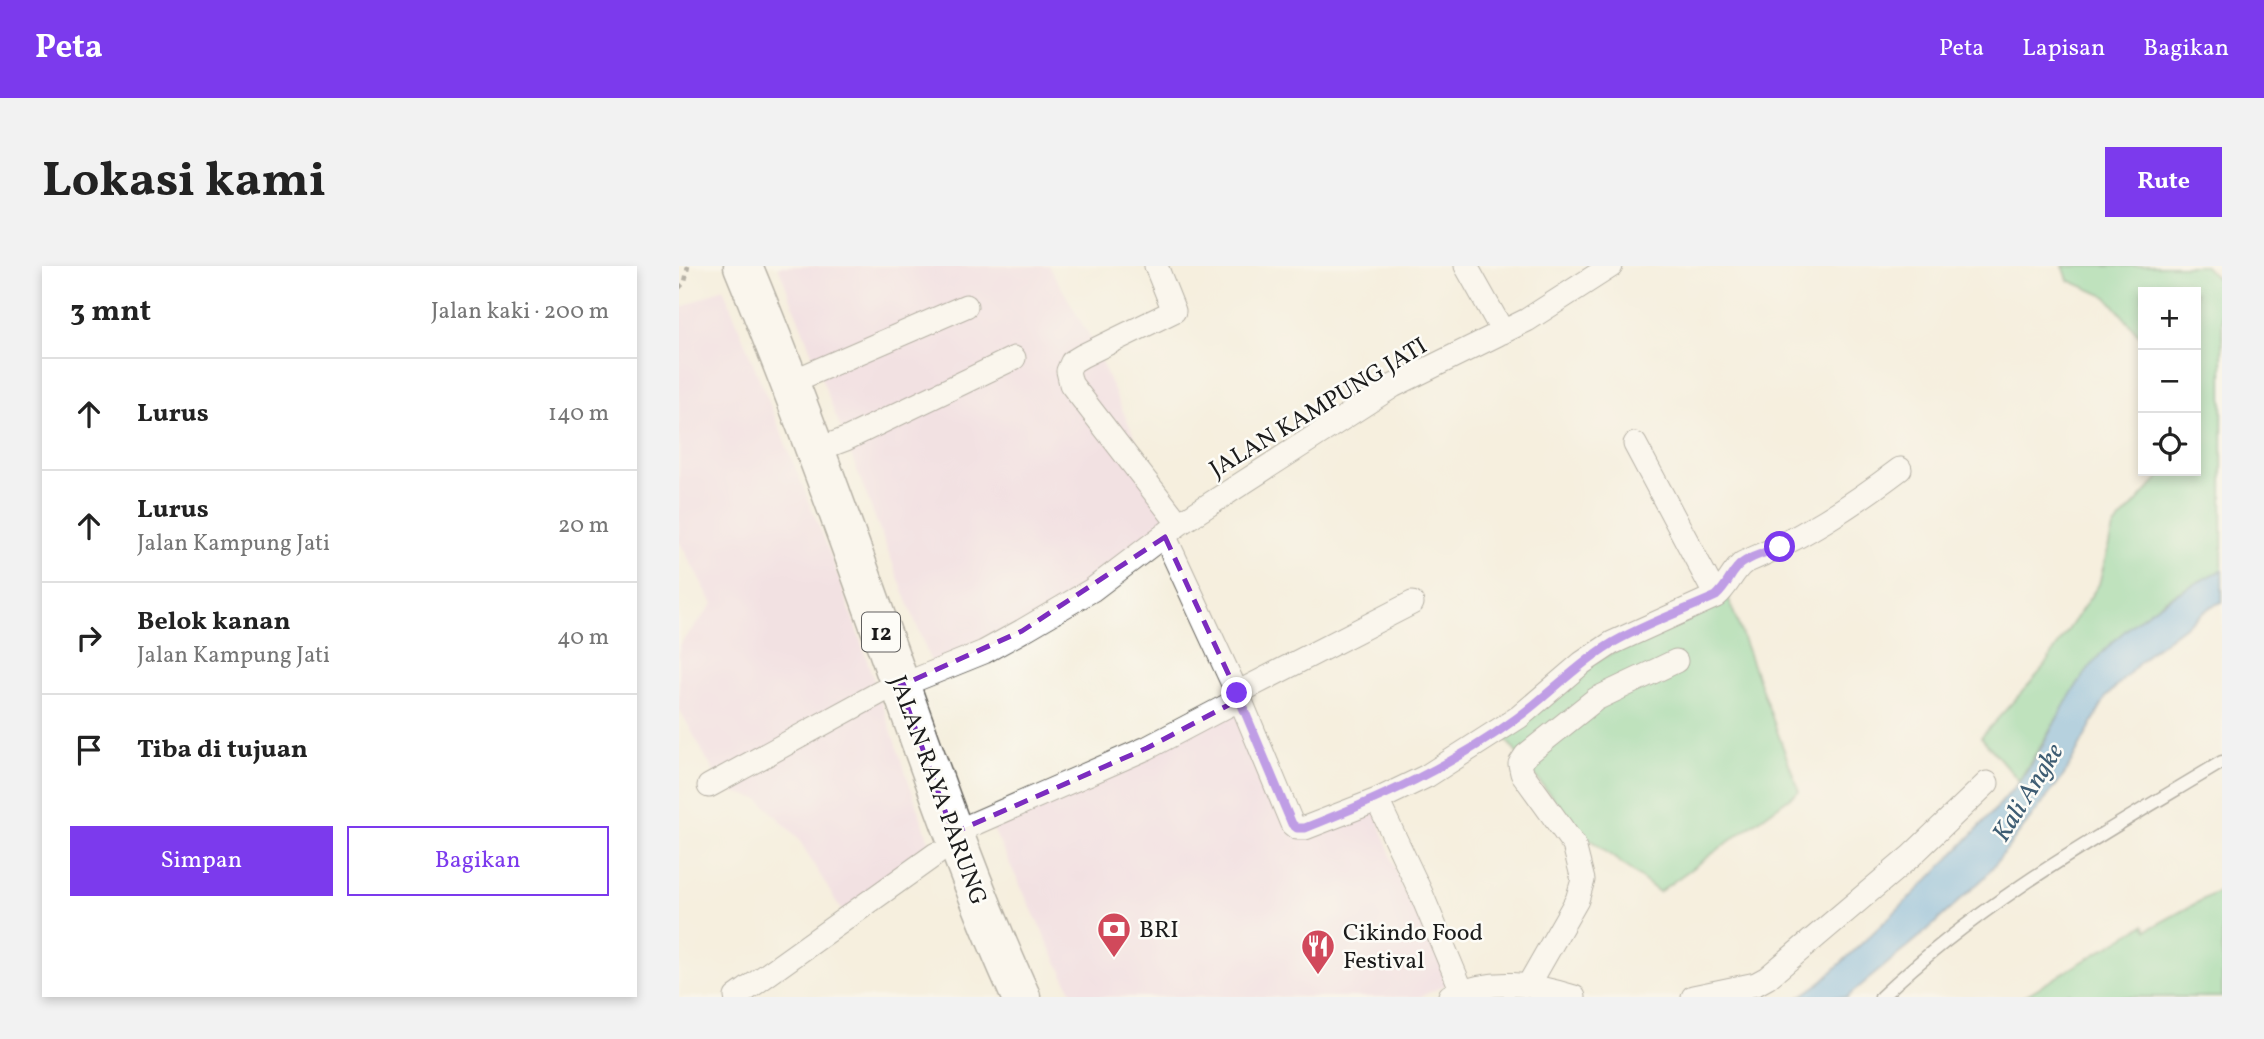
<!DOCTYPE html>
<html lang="id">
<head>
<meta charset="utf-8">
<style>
	:root { --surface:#fff; --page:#f2f2f2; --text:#222; --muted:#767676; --line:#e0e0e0; --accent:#7c3aed }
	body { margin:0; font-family:Vollkorn,serif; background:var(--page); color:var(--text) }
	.controls { position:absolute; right:21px; top:21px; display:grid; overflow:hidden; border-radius:0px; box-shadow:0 4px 10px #0003 }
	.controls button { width:63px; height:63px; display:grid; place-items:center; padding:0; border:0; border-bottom:2px solid var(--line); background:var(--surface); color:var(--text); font:35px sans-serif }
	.stop { position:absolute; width:21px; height:21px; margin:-16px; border:5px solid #7c3aed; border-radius:50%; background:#fff }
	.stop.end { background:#7c3aed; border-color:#fff; box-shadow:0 2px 7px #0008 }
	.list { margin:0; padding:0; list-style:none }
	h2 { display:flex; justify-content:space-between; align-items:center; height:91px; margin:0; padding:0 28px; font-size:30px }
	h2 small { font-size:23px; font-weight:400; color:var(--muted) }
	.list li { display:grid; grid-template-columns:46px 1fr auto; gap:21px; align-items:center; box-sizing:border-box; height:112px; padding:0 28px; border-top:2px solid var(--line) }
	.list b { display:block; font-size:26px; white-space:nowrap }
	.list p { margin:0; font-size:23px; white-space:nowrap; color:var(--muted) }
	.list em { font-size:23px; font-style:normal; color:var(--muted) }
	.actions { display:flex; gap:14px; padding:21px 28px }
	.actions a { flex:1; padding:16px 0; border:2px solid var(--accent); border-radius:0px; text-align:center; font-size:24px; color:var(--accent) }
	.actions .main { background:var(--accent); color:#fff }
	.icon { flex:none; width:38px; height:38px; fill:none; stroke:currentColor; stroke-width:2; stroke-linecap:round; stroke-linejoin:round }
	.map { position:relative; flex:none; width:1543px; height:731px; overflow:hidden; border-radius:0px }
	header { display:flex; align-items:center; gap:42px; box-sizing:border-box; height:98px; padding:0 35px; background:var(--accent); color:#fff }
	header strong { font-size:33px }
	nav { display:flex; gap:38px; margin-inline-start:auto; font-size:24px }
	.intro { display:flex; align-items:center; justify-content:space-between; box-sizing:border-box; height:168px; padding:0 42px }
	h1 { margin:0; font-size:49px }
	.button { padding:18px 32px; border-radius:0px; background:var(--accent); color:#fff; font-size:24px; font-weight:700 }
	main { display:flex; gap:42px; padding:0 42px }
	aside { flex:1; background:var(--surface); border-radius:0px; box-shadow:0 4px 10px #0003 }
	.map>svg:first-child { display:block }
</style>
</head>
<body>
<header>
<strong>Peta</strong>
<nav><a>Peta</a><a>Lapisan</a><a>Bagikan</a></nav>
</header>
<div class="intro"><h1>Lokasi kami</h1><a class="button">Rute</a></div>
<main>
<aside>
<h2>3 mnt<small>Jalan kaki · 200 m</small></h2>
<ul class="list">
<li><svg class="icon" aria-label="ahead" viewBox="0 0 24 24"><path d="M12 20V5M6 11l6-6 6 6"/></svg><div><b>Lurus</b></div><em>140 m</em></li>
<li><svg class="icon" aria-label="ahead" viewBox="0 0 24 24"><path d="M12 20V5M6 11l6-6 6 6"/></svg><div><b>Lurus</b><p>Jalan Kampung Jati</p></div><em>20 m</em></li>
<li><svg class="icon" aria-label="right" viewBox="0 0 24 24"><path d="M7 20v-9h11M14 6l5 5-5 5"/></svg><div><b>Belok kanan</b><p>Jalan Kampung Jati</p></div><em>40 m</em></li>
<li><svg class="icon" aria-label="arrive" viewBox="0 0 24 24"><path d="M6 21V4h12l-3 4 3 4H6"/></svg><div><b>Tiba di tujuan</b></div></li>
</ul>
<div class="actions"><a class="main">Simpan</a><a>Bagikan</a></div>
</aside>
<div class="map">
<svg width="1543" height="731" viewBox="0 0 1543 731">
	<rect width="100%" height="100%" fill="#fdfcf7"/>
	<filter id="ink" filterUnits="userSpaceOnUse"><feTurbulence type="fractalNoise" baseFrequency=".0143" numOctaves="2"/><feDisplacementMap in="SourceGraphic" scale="14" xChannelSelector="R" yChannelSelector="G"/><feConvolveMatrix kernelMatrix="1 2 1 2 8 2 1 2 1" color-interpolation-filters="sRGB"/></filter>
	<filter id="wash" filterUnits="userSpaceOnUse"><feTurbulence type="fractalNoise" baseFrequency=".00686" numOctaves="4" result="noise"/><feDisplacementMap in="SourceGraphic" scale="28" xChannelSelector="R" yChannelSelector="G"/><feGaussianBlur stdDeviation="1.57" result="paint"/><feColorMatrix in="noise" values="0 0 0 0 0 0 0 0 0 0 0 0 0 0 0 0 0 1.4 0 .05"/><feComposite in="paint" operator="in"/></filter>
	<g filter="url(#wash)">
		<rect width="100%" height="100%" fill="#f5efde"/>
		<!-- built -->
		<path fill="#eed0e7" d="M99,0H370L411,71L468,199L510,244L351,360L253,399Z
			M44,22L154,295L255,589L169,656L119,572L80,533L44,523L0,442V379L34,338L0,275V43Z
			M557,439L610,563L696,544L723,622L784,711L741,731H395L309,553Z"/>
		<!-- green -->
		<path fill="#7bd296" stroke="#4c7759" stroke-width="2" d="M1384,0H1526L1543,18V304L1485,334L1397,421L1340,515L1302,471L1361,406L1420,318L1434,262L1486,205H1517V26H1464V74L1428,31L1389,14Z
			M1048,328L1120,525L980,626L901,566L823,469L913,397Z
			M1543,623V731H1392L1390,727L1384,731H1344L1465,659L1468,664Z"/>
		<!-- water -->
		<path fill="#68adde" stroke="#42647d" stroke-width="2" d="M1543,304V336L1533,340L1470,387L1427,431L1386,508L1306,611L1244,668L1168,731H1121L1141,717C1209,652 1279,589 1339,517C1362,489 1376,452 1396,422C1434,365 1482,333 1543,304Z"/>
	</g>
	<g filter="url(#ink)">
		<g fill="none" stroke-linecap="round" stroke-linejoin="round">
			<!-- service casing -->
			<g stroke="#686660" stroke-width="15">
				<path id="service" d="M1202,731C1305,633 1422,569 1543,496"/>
			</g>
			<!-- minor casing -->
			<g stroke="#686660" stroke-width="25">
				<path id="minor" d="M477,0L495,45L403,90L393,96L389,105L392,118L500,258
					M787,0L824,66
					M112,116L287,40
					M956,178L1037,330
					M135,185L167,173L335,92
					M486,271L561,433L613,558L618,562H626L698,534L742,627L783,725
					M221,420L305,386L343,365L413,324L500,258L714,120L848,54L932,0
					M558,427L733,337
					M30,520L202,426
					M698,534L748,510L840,451L903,397L933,377L1037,330C1049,320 1053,306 1064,297C1122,273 1172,240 1221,203
					M274,567L468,482L561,433
					M850,718L898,634L904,614L895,579L843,507L841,498L847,489L917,433L997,395
					M771,730C815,712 851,717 895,731
					M57,731L257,588
					M1014,731L1077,718L1088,712L1232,590L1308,517"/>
			</g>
			<!-- trunk casing -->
			<g stroke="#686660" stroke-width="41">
				<path id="trunk" d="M64,0C121,138 172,280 222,421C259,525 296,630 342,731"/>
			</g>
			<!-- path -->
			<path stroke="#686660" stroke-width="4.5" stroke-dasharray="5 5" stroke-linecap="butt" d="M0,22L6,16L9,0"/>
			<!-- service -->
			<use href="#service" stroke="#fff" stroke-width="12"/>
			<!-- minor -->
			<use href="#minor" stroke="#fff" stroke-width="23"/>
			<!-- trunk -->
			<use href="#trunk" stroke="#fff" stroke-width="38"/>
		</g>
	</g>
	<g fill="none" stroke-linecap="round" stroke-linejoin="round" filter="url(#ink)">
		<!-- route -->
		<path stroke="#7c3aed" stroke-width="9" d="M558,427L613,558L618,562H626C702,532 773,500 838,452C870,429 896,400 930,379C963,359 1002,346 1037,330C1049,319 1049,312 1058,302C1067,291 1088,287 1101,281"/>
	</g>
	<!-- marked area -->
	<path d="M0 0H1543V731H0ZM486,271L561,433L468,482L274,567L221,420L343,365Z" fill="#f5efde" fill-opacity=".55" fill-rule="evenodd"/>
	<path fill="none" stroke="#7b2cbf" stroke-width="5" stroke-dasharray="14 9" stroke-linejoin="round" d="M486,271L561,433L468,482L274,567L221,420L343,365Z"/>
	<!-- icons -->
	<defs>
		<g id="bank-pin" transform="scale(1.75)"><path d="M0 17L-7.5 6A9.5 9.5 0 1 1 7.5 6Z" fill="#d1495b" stroke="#fdfcf7"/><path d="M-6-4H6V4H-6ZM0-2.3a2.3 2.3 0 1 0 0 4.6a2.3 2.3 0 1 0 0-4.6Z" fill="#fff"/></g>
		<g id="restaurant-pin" transform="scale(1.75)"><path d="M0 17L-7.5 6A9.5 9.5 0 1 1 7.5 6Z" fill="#d1495b" stroke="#fdfcf7"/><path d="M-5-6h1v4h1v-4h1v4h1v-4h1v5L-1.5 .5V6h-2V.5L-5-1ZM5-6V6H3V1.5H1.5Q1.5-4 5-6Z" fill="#fff"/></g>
	</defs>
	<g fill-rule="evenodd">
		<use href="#bank-pin" x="435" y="663"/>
		<use href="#restaurant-pin" x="639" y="680"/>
	</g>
	<g text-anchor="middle" stroke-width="5" stroke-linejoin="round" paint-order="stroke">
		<!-- shield labels -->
		<rect fill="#fdfcf7" stroke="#605f5e" stroke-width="2" x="183" y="346.5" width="38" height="39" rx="5"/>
		<g font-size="23" font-weight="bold" fill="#1c1c1c">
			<text x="202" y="374">12</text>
		</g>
		<!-- street labels -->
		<g font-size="24" fill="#1c1c1c" stroke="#fdfcf7">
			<text transform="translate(639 141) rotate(-31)" y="8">JALAN KAMPUNG JATI</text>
			<text transform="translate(260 524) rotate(70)" y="8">JALAN RAYA PARUNG</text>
		</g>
		<!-- poi labels -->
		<g font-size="24" fill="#1c1c1c" stroke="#fdfcf7" text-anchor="start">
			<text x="460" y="671">BRI</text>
			<text x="664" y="674">Cikindo Food<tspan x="664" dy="28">Festival</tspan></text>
		</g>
		<!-- water labels -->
		<g font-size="26" font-style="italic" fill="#3e5d73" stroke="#fdfcf7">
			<text transform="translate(1348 526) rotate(-58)" y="9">Kali Angke</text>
		</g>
	</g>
</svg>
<div class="controls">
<button>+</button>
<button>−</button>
<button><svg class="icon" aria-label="locate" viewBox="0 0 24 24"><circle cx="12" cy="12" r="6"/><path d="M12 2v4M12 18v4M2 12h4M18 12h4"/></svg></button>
</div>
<div class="stop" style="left:1101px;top:281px"></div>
<div class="stop end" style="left:558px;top:427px"></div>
</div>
</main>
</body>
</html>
